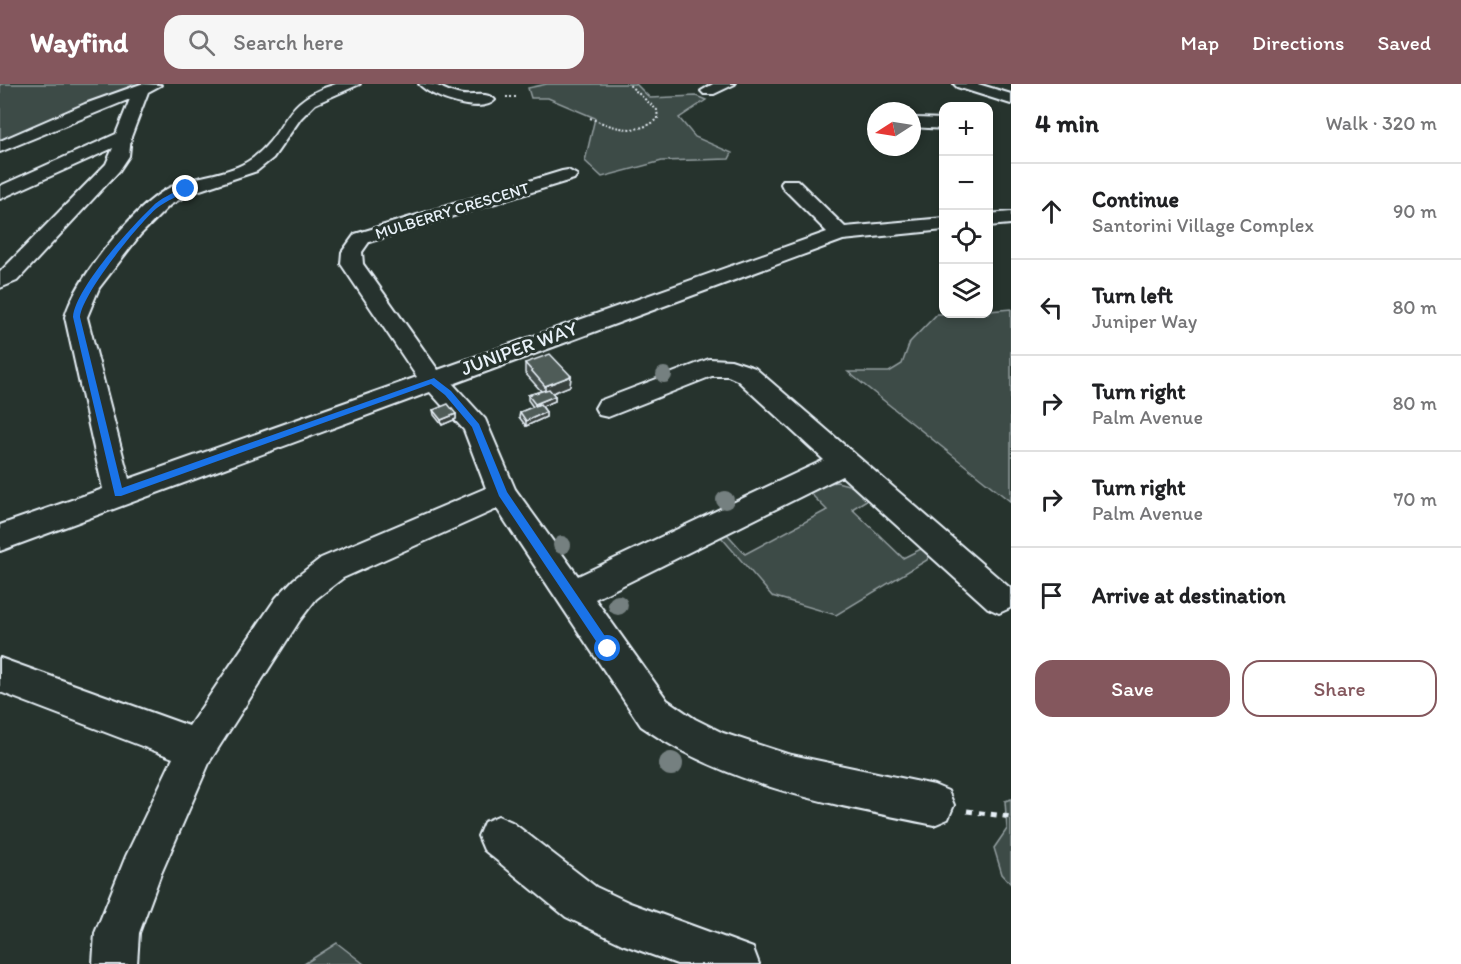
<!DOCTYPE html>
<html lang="en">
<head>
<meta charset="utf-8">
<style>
	:root { --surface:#fff; --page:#f6f6f6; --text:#202124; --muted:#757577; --line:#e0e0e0; --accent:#84575d }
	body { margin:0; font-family:Itim,sans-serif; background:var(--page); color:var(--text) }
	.controls { position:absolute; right:18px; top:18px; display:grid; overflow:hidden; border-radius:12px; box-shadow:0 3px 9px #0003 }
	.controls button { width:54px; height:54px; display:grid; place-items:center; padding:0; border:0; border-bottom:2px solid var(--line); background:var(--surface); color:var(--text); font:30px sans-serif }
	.compass { position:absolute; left:867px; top:18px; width:54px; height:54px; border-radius:50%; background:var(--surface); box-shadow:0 3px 9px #0003; rotate:258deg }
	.stop { position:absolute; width:18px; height:18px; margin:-14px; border:4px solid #1a73e8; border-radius:50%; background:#fff }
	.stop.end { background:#1a73e8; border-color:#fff; box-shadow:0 2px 6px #0008 }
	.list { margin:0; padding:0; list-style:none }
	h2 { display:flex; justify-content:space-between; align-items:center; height:78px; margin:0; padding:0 24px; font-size:26px }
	h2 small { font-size:20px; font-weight:400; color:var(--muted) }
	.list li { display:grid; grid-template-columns:39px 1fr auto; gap:18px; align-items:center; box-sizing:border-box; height:96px; padding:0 24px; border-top:2px solid var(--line) }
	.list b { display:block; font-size:22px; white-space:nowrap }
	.list p { margin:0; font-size:20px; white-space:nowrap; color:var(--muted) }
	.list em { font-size:20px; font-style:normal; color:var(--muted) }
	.actions { display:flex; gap:12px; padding:18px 24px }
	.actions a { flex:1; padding:14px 0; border:2px solid var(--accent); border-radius:18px; text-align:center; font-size:21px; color:var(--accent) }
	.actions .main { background:var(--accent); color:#fff }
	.icon { flex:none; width:33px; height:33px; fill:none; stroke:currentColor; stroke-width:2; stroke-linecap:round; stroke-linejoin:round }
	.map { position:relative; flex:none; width:1011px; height:880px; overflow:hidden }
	header { display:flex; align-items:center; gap:36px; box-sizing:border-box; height:84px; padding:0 30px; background:var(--accent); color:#fff }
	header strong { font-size:28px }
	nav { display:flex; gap:33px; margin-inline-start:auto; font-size:21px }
	.search { width:420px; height:54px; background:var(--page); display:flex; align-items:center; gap:15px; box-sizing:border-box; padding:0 21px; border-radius:18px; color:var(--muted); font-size:22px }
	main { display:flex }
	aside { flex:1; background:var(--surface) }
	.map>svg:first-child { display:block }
</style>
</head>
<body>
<header>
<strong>Wayfind</strong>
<div class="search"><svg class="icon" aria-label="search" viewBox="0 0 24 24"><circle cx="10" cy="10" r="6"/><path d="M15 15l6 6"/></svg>Search here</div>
<nav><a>Map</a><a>Directions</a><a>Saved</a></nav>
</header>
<main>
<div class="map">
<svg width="1011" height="880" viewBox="0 0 1011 880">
	<rect width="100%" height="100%" fill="#26332d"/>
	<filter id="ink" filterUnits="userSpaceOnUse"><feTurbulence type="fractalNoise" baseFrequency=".0167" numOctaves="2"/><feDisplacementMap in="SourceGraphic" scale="12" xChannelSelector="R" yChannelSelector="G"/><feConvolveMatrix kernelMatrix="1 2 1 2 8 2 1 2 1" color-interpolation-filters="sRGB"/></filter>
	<g filter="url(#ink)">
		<!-- green -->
		<path fill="#3e4b47" stroke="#939ea0" stroke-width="1.5" d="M0,0H147L105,14L0,59Z
			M547,0H636L650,14L696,12L706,16L679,34L695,53L732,69L729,75L662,77L602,93L585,77L595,34L548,14H531L528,4Z
			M1011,225V418L848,288H889L902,280L910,258L937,230H988L989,227Z
			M837,398L852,402L870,414L852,425L903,474L923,464L929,471L927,476L836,531L772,512L721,453L727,450L745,470L827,426L808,407L821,400Z
			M1011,715V800L1002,790L994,764L1007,745L1005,717Z
			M337,859L364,880H304Z"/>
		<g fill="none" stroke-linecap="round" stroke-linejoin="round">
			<!-- minor casing -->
			<g stroke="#e8f1f8" stroke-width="4">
				<path id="minor" d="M141,0L161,1L148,8L131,53L129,72L119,87L17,197L0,204V188L106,80L113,64L0,115V102L116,50L130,15L0,68V57L85,20Z
					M336,0H360L315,20L301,34L273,74L257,87L191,109L170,121L140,151L99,204L87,233L129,395L417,293L341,180L342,168L355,150L562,87L568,86L577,91L574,95L369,158L362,168L363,180L438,286L827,148L783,104L781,100L783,96H797L845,143L944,134V146L843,156L453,300L485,335L515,405L578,492L824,376L737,296L728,292H712L608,333L599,331L595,324L599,317L709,275L731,276L755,284L1010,504V524L999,529L988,524L842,392L595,515L667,616L695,635L723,649L787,670L934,701L948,707L954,721L948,735L934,741C832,720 728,703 641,642L497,425L343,494L316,515L300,536L210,677L160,792L139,849L137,880H93L95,849L126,772L173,674L0,608V574L189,642L276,514L294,495L321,474L486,404L464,346L430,308L0,467V441L103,405L65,233C75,196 133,124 167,105C194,90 227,93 253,74C290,46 279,17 336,0Z
					M419,0C443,0 439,5 457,10C469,14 486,6 495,16C481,31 431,14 419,0Z
					M713,0H735L714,10H704L701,7Z
					M954,0H978L1011,10V20L957,3Z
					M917,34L944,35V45L912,43V35Z
					M1011,128V140L988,142V130Z
					M498,732L512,738L596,803L630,819L753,864L759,880H677L622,860L566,833L484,766L478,752L484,738Z"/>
			</g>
			<!-- path-far1 -->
			<path stroke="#e8f1f8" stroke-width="2" stroke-dasharray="2 2" stroke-linecap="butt" d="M506,13H518
				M590,34C614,44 636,52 658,35L657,26L628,0"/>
			<!-- path -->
			<path stroke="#e8f1f8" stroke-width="5" stroke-dasharray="6 6" stroke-linecap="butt" d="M967,727L1011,733"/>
			<!-- minor -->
			<use href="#minor" fill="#26332d" fill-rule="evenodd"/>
		</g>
		<!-- trees -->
		<g fill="#758080">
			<circle cx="664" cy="291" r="8"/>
			<circle cx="725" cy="416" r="9"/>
			<circle cx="562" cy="461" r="9"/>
			<circle cx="618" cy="521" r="10"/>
			<circle cx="671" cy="680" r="12"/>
		</g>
		<!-- wall -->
		<path fill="#454f4d" stroke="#e8f1f8" stroke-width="1.5" d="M525,279L571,292L570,302L552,309L555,312V317L542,322L546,328V333L526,342L519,333L520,328L533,323L528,316V311L541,307L525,289Z
			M433,326L456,330V335L442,341L434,331Z"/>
		<!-- shaded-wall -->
		<path fill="#38403e" stroke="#e8f1f8" stroke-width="1.5" d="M571,292L570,302L545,312V302Z
			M555,312V317L535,325V320Z
			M546,328V333L526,342V337Z
			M456,330V335L442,341L441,336Z"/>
		<!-- building -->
		<path fill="#505c59" stroke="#e8f1f8" stroke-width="1.5" d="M550,270L571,292L545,302L525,279Z
			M549,305L555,312L535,320L528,311Z
			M448,320L456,330L441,336L433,326Z
			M540,320L546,328L526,337L520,328Z"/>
	</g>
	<!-- route -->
	<path fill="#1a73e8" d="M184,103L189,105C180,112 167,116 157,124C138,140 82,210 80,233L122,404L434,294L451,307L479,340L507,408L611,561V569H604L499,412L472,343L445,311L431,300L121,412H115L73,233C75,205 130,144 152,123C160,114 174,109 184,103Z"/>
	<g text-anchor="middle" stroke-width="6" stroke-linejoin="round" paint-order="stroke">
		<!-- far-street labels -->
		<g font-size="16" fill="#e8f1f8" stroke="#26332d">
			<text transform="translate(452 126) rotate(-17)" y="6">MULBERRY CRESCENT</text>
		</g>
		<!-- street labels -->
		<g font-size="20" fill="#e8f1f8" stroke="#26332d">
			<text transform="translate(519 264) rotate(-20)" y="7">JUNIPER WAY</text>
		</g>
	</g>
</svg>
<div class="controls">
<button>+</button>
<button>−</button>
<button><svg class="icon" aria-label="locate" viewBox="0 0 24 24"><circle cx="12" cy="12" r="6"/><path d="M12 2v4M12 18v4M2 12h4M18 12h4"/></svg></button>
<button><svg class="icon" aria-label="layers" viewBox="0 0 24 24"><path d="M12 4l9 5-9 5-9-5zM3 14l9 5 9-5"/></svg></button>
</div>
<svg class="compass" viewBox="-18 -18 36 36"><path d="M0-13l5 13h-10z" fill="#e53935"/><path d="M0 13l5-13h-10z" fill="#757577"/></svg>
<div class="stop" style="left:608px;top:565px"></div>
<div class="stop end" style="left:186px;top:105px"></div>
</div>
<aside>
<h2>4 min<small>Walk · 320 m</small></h2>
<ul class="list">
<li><svg class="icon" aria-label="ahead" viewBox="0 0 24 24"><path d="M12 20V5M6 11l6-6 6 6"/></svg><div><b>Continue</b><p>Santorini Village Complex</p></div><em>90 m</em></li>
<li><svg class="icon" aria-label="left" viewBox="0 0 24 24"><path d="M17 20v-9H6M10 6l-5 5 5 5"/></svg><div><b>Turn left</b><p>Juniper Way</p></div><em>80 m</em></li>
<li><svg class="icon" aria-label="right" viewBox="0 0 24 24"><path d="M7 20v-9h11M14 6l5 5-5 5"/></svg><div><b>Turn right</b><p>Palm Avenue</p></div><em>80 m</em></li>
<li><svg class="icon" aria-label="right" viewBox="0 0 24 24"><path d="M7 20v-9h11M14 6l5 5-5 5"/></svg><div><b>Turn right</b><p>Palm Avenue</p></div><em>70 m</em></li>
<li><svg class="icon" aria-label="arrive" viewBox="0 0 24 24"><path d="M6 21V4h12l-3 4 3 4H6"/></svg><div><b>Arrive at destination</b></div></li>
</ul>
<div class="actions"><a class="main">Save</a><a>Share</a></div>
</aside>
</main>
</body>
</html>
